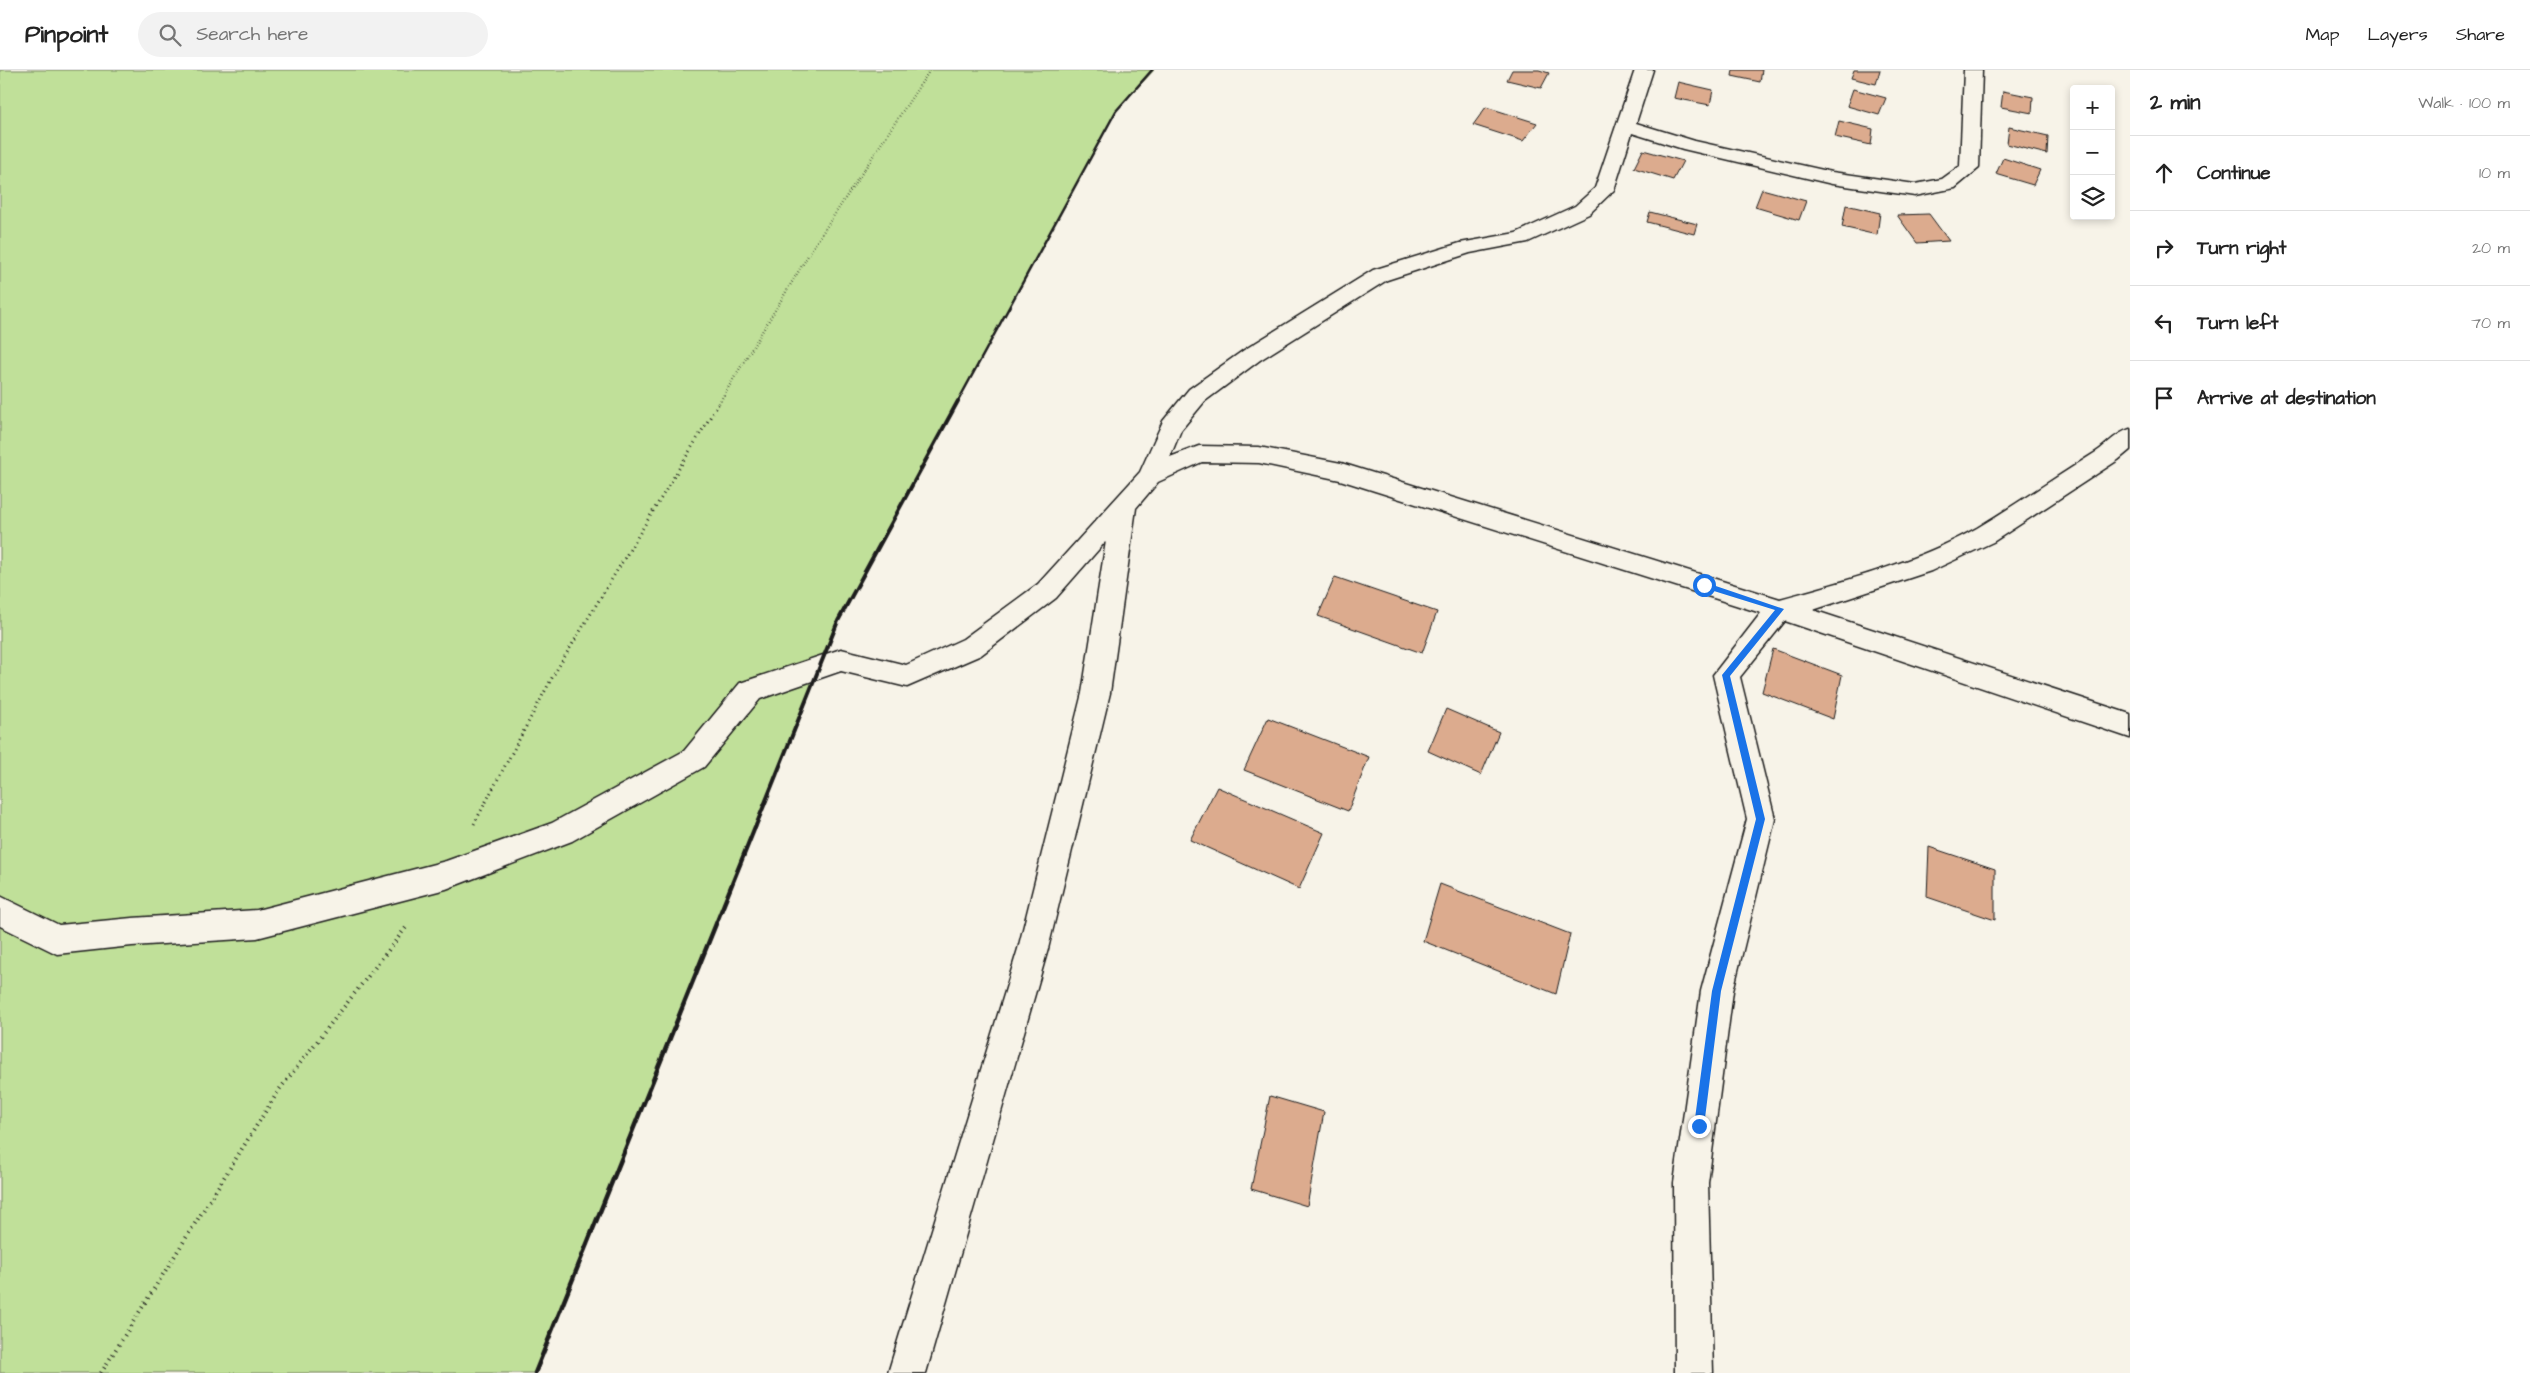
<!DOCTYPE html>
<html lang="en">
<head>
<meta charset="utf-8">
<style>
	:root { --surface:#fff; --page:#f2f2f2; --text:#222; --muted:#767676; --line:#e0e0e0 }
	body { margin:0; font-family:"Architects Daughter",sans-serif; background:var(--page); color:var(--text) }
	.controls { position:absolute; right:15px; top:15px; display:grid; overflow:hidden; border-radius:5px; box-shadow:0 2px 8px #0003 }
	.controls button { width:45px; height:45px; display:grid; place-items:center; padding:0; border:0; border-bottom:1px solid var(--line); background:var(--surface); color:var(--text); font:25px sans-serif }
	.stop { position:absolute; width:15px; height:15px; margin:-11px; border:4px solid #1a73e8; border-radius:50%; background:#fff }
	.stop.end { background:#1a73e8; border-color:#fff; box-shadow:0 1px 5px #0008 }
	.list { margin:0; padding:0; list-style:none }
	h2 { display:flex; justify-content:space-between; align-items:center; height:65px; margin:0; padding:0 20px; font-size:21px }
	h2 small { font-size:16px; font-weight:400; color:var(--muted) }
	.list li { display:grid; grid-template-columns:32px 1fr auto; gap:15px; align-items:center; box-sizing:border-box; height:75px; padding:0 20px; border-top:1px solid var(--line) }
	.list b { display:block; font-size:19px; white-space:nowrap }
	.list em { font-size:16px; font-style:normal; color:var(--muted) }
	.icon { flex:none; width:28px; height:28px; fill:none; stroke:currentColor; stroke-width:2; stroke-linecap:round; stroke-linejoin:round }
	.map { position:relative; flex:none; width:2130px; height:1303px; overflow:hidden }
	header { display:flex; align-items:center; gap:30px; box-sizing:border-box; height:70px; padding:0 25px; background:var(--surface); border-bottom:1px solid var(--line) }
	header strong { font-size:24px }
	nav { display:flex; gap:28px; margin-inline-start:auto; font-size:18px }
	.search { width:350px; height:45px; background:var(--page); display:flex; align-items:center; gap:12px; box-sizing:border-box; padding:0 18px; border-radius:28px; color:var(--muted); font-size:19px }
	main { display:flex }
	aside { flex:1; background:var(--surface) }
	.map>svg:first-child { display:block }
</style>
</head>
<body>
<header>
<strong>Pinpoint</strong>
<div class="search"><svg class="icon" aria-label="search" viewBox="0 0 24 24"><circle cx="10" cy="10" r="6"/><path d="M15 15l6 6"/></svg>Search here</div>
<nav><a>Map</a><a>Layers</a><a>Share</a></nav>
</header>
<main>
<div class="map">
<svg width="2130" height="1303" viewBox="0 0 2130 1303">
	<rect width="100%" height="100%" fill="#f7f3e8"/>
	<filter id="ink" filterUnits="userSpaceOnUse"><feTurbulence type="fractalNoise" baseFrequency=".02" numOctaves="2"/><feDisplacementMap in="SourceGraphic" scale="10" xChannelSelector="R" yChannelSelector="G"/><feConvolveMatrix kernelMatrix="1 2 1 2 8 2 1 2 1" color-interpolation-filters="sRGB"/></filter>
	<g filter="url(#ink)">
		<!-- green -->
		<path fill="#c0e099" stroke="#6e7e5a" d="M0,0H1154L1116,41L838,551L535,1303H0Z"/>
		<!-- building -->
		<path fill="#dcab8e" stroke="#1c1c1c" d="M1512,0H1539L1549,3L1541,18L1507,10Z
			M1733,0H1762L1760,12L1732,6Z
			M1854,0H1880L1876,14L1851,8Z
			M1678,12L1713,20L1710,35L1674,28Z
			M1853,19L1886,28L1879,45L1847,36Z
			M2003,21L2033,27L2032,43L2001,37Z
			M1486,37L1537,53L1523,71L1473,55Z
			M1839,51L1873,59L1871,75L1835,67Z
			M2009,57L2048,66L2047,84L2007,74Z
			M1643,80L1683,91L1673,110L1634,98Z
			M2003,88L2040,100L2033,115L1996,104Z
			M1762,119L1806,131L1799,150L1755,137Z
			M1846,135L1880,143L1877,165L1842,157Z
			M1650,142L1697,154L1694,164L1647,152Z
			M1929,144L1949,171L1917,173L1897,145Z
			M1335,507L1437,542L1422,583L1318,546Z
			M1773,579L1842,605L1833,649L1762,622Z
			M1446,639L1499,662L1481,705L1428,681Z
			M1268,648L1369,687L1348,741L1244,700Z
			M1217,717L1324,763L1299,819L1190,770Z
			M1929,777L1995,799V850L1927,827Z
			M1440,814L1570,864L1556,924L1423,871Z
			M1270,1026L1324,1042L1307,1136L1251,1119Z"/>
		<g fill="none" stroke-linecap="round" stroke-linejoin="round">
			<!-- street casing -->
			<g stroke="#1c1c1c" stroke-width="3">
				<path id="street" d="M1635,0H1653L1636,53L1695,71L1832,102L1915,114L1942,109L1960,96L1964,0H1982L1979,98L1955,118L1915,126L1832,114L1683,79L1632,63L1614,120L1589,144L1528,172L1470,183L1387,210L1260,290L1205,331L1181,360L1170,387L1199,376L1259,377L1341,393L1780,529C1846,511 1917,492 1977,458C2017,434 2056,407 2096,382C2108,374 2116,363 2130,359V380L2118,390L1993,472L1931,501L1813,540L2130,644V668L1785,551L1740,607L1775,749L1733,921L1708,1113L1713,1303H1675L1674,1113L1701,921L1747,749L1713,605L1761,543L1340,410L1259,393L1202,392L1158,412L1136,438L1110,623L1048,879L926,1303H888L1018,879L1082,623L1106,471L1056,528L981,585L907,617L841,601L760,629L704,697L572,771L446,819L257,868L132,876L57,884L0,856V826L59,855L132,848L257,840L446,791L552,753L684,681L740,613L841,579L906,595L963,569L1038,514L1140,402L1163,351L1189,319L1244,280L1373,200L1460,173L1516,163L1575,136L1595,118Z"/>
			</g>
			<!-- path-far2 -->
			<path stroke="#1c1c1c" stroke-width="2.5" stroke-dasharray="0.5 2.5" stroke-linecap="butt" d="M719,333L815,174L930,0"/>
			<!-- path-far1 -->
			<path stroke="#1c1c1c" stroke-width="3" stroke-dasharray="1 4" stroke-linecap="butt" d="M474,754L553,606L720,331"/>
			<!-- path -->
			<path stroke="#1c1c1c" stroke-width="4" stroke-dasharray="1 4.5" stroke-linecap="butt" d="M101,1303L279,1020L408,855"/>
			<!-- street -->
			<use href="#street" fill="#f7f3e8" fill-rule="evenodd"/>
			<!-- rail-far2 -->
			<path stroke="#1c1c1c" stroke-width="2.5" d="M957,333L1116,41L1152,0"/>
			<!-- rail-far1 -->
			<path stroke="#1c1c1c" stroke-width="4" d="M755,758L838,551L958,331"/>
			<!-- rail -->
			<path stroke="#1c1c1c" stroke-width="4.5" d="M535,1303L755,757"/>
		</g>
	</g>
	<!-- route -->
	<path fill="#1a73e8" d="M1704,512L1784,539L1730,606L1765,749L1721,921L1704,1056L1699,1060L1694,1056L1712,921L1756,749L1722,605L1775,540L1701,517V513Z"/>
</svg>
<div class="controls">
<button>+</button>
<button>−</button>
<button><svg class="icon" aria-label="layers" viewBox="0 0 24 24"><path d="M12 4l9 5-9 5-9-5zM3 14l9 5 9-5"/></svg></button>
</div>
<div class="stop" style="left:1704px;top:515px"></div>
<div class="stop end" style="left:1699px;top:1056px"></div>
</div>
<aside>
<h2>2 min<small>Walk · 100 m</small></h2>
<ul class="list">
<li><svg class="icon" aria-label="ahead" viewBox="0 0 24 24"><path d="M12 20V5M6 11l6-6 6 6"/></svg><div><b>Continue</b></div><em>10 m</em></li>
<li><svg class="icon" aria-label="right" viewBox="0 0 24 24"><path d="M7 20v-9h11M14 6l5 5-5 5"/></svg><div><b>Turn right</b></div><em>20 m</em></li>
<li><svg class="icon" aria-label="left" viewBox="0 0 24 24"><path d="M17 20v-9H6M10 6l-5 5 5 5"/></svg><div><b>Turn left</b></div><em>70 m</em></li>
<li><svg class="icon" aria-label="arrive" viewBox="0 0 24 24"><path d="M6 21V4h12l-3 4 3 4H6"/></svg><div><b>Arrive at destination</b></div></li>
</ul>
</aside>
</main>
</body>
</html>
